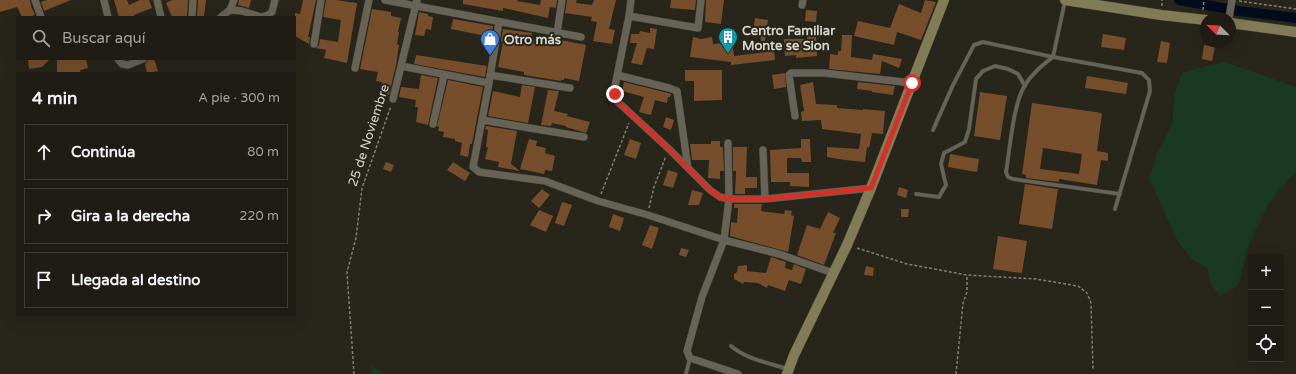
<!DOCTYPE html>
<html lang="es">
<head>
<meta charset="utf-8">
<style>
	:root { --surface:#1e1c14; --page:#2b2922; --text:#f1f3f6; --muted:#a1a1a0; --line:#3c3a34 }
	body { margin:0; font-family:"Varela Round",sans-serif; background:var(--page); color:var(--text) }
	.controls { position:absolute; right:12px; bottom:12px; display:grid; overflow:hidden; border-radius:0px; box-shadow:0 4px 16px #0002 }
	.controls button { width:36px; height:36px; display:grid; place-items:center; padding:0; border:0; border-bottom:1px solid var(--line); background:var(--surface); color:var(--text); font:20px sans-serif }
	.compass { position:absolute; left:1200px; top:12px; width:36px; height:36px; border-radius:50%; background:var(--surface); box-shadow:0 4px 16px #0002; rotate:294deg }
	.stop { position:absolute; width:12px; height:12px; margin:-9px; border:3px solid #d93025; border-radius:50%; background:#fff }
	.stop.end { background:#d93025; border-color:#fff; box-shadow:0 1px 4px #0008 }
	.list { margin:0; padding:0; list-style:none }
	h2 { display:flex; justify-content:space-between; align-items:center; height:52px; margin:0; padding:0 16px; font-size:17px }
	h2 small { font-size:13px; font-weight:400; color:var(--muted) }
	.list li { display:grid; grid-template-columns:26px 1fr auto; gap:12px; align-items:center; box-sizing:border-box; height:56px; margin:0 8px 8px; padding:0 8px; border:1px solid var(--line); border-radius:0px }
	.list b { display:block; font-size:15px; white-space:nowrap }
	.list em { font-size:13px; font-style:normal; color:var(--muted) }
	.icon { flex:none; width:22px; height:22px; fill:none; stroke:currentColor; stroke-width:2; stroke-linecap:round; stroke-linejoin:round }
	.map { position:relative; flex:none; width:1296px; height:374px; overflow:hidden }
	.search { position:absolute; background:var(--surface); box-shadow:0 4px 16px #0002; left:16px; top:16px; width:280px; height:44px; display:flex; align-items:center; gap:10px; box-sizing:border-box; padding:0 14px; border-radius:0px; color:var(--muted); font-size:15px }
	.panel { position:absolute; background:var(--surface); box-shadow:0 4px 16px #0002; left:16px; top:72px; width:280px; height:244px; border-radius:0px }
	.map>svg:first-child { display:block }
</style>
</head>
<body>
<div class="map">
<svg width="1296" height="374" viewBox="0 0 1296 374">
	<rect width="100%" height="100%" fill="#28251b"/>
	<!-- green -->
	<path fill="#1a3922" d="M1225,62L1296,87V173L1290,177L1268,205L1249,243L1238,286L1220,296L1210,283L1208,268L1194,261L1178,242L1149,178L1156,156L1172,125L1175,91L1183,72Z
		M371,366L387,374H372Z"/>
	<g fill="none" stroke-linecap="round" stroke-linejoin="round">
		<!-- canal -->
		<path stroke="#000c1c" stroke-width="10" d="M1179,0L1239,11L1296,18"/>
	</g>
	<!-- building -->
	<path fill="#764e2b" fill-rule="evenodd" d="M0,0H30L31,6L35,15L29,17H22L17,7L0,12Z
		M47,0H71L44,11L41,2Z
		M114,0H127L129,5L140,0H149L152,8L134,15L135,17H119Z
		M172,0H188L187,17H172L166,3Z
		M198,0H206L204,17H197Z
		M239,0H251L249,8L238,5Z
		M303,0H316L308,37H310L309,44L295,36V13L300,14Z
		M326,0H336L357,3L347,63L324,58L326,50L316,48L319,45L320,39L338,42L341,20L323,17Z
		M463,0H518L517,1L540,5L541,0H557L556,8L550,7L548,18L503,8V11L463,4Z
		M567,0H577L576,3L592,5L594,0H616L609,29L615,30L612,44L593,41L597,22L591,21L592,17L565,13Z
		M671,0H696L695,10L670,8Z
		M706,0H724L721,24L705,22Z
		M925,0L936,2L921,40L897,32L894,45L854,36L858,21L890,28L899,4L921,13Z
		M372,9L391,12V16L401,18L398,32H399L397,44L399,45L396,65L389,95L379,93L382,82L376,81L378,72L360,69Z
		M806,10L817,11L816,22L805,21Z
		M419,12L428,14V16L433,17L431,30L426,29L424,36L415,35Z
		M755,18L768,20L765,41H761L760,27L754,26Z
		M453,19L493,26L491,39L481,38V35L451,29Z
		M650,28L657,29L654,49L647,48L642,65L631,63L637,43H630L631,34H639L640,31L650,33Z
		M503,29L532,33L531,39L555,43L556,39L586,45L579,81L564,78V80H561V81L524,75V72L498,67L503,42L501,41Z
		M807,34H816L817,56L796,58V55L785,56L784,39H807Z
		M1103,34L1126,38L1124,50L1101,47Z
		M842,35H852L851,57L872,60L873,54L902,59L899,68L882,61L880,74L829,69L830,54L838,55V51H841Z
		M693,37L701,39L712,37L713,44L732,42L734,56L774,51L775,60L731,65V62L690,57Z
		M1161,41L1170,43L1167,63L1157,62Z
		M1204,45L1215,47L1212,61L1202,59Z
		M416,55L487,66L485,77L414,64Z
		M28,59H50L42,67L29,69Z
		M57,59H86L88,68L80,70L81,73H57Z
		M154,59L158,71L147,73L145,64L148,60Z
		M685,70H722V100L694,101V81H685Z
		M785,73L786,87L774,89L772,75Z
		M421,75L438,78L428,125L416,122L418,107H415L416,100L399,97L401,87L419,89Z
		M1087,76L1128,83L1126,94L1085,88Z
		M448,80L483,87L472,144H470L468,157L460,155L462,143L455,141V139L443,137L444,132L438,131L439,127L437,126Z
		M624,82L668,93L671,94L670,97H668L667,103L655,100L651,115L639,112L644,97L622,91Z
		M813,82L816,104L837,105V108L863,110V109L885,111L883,134L872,133L869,148L867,147L865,162L845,160L827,157V147L859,149L861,134L822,129L821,120L802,121L801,112L804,111L800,85Z
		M858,82L895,86L893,95L872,92V91L857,89Z
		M522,85L535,87L528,123L488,116L493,91L520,97Z
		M548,90L559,91L554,111L568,114L567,116L590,122L586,133L566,127V126L552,123L551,126L541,125Z
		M980,92L1007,96L1000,140L974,136Z
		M1032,103L1102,113L1097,151L1108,153V161L1101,160L1097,185L1059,179V182L1026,178V175L1022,174ZM1043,148L1082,154L1079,174L1040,169Z
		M666,117L674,120L671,130L663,127Z
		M486,126L517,131L511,164L520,171L498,167L499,162L485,159L488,147H486L488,130L485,129Z
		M529,139L537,141L536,146L546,148L545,153L555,156L552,171L545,170L544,174L520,169Z
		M630,139L641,143L636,159L624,155Z
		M801,139H810L811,162H802L801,158H787V173H809V187L790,186V182H771L770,150L801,148Z
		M711,141H720V147H723L724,171H720V179L708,178L709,160H692L690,144H711Z
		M733,147H747L746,177H757V188H745V194H735L736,171H733Z
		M950,154L979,159L977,172L948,167Z
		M386,162L394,165L391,172L383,169Z
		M453,162L470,173L465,181L447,170Z
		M668,170L678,173L673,188L663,185Z
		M1025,184L1058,189L1052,229L1019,224Z
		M899,187L908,190L906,198L897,195Z
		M542,189L550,195L539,208L531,201Z
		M692,190L703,193L699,205H688Z
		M562,202L572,205L564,226L555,223Z
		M734,204H762L761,211L784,214L785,210L792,211L791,215L794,216L788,252L730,236L731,222L737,223L738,208H734Z
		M901,209H909L908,217H901Z
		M539,210L553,216L546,232L530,225Z
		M828,212L840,218L833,233H836L824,265L797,255L807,225L820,229Z
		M613,214L624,218L620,231L609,227Z
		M650,225L659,228L652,249L642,245Z
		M998,236L1027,241L1022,273L993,269Z
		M681,248L689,250L686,257L679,255Z
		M771,257L786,262L785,268L792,270L794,264L806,269L801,284L789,280L785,291L768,285L767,288L758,283L744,282L743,284L734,279V274L737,272L738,266L747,265V271L766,273Z
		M866,266L874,268L873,276L864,275Z"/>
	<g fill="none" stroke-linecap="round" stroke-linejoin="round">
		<!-- lane casing -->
		<g stroke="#444239" stroke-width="4.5">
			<path id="lane" d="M1065,1L1053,57C1042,65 1032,74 1025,85C1013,104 1010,149 1006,172L1008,177L1013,179L1120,194
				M933,130L953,85L974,45L983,42L1053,57L1142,73L1149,80L1150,91L1115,209
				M916,194L939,197L946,185L941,164L944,153L965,142L969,129L976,79L983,71L995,66L1008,69L1018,74L1025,86
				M731,346C746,359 769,363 788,369
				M686,374L690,358"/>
		</g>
		<!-- street casing -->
		<g stroke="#444239" stroke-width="8">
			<path id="street" d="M35,0L41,17
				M104,0L108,17
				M157,0L161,17
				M385,0L581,37
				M631,0L629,16L615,86V93L618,102L669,149L710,190L720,197L729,199H765L871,188
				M802,5L803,0
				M230,10L234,0
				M629,16L698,28L701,0
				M192,17L193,0
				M221,17L230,10L242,11L261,17L268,15L272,12L275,0
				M1229,18L1232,0
				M499,22L489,83L473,167L479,172L545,181L598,201L648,215L724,240L702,297L687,351L690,358L738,374
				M557,33L562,0
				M314,44L321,0
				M118,59L122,64L128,65L143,59
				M401,66L489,83
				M355,68L369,0
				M490,75L570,88
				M617,75L669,88L677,91L688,168
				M393,99L417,0
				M795,116L789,75L791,73H824L912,83
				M482,120L584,137
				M433,124L444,75
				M728,143L729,199L724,240L779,254L833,273
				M763,150L765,199"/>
		</g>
		<!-- secondary casing -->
		<g stroke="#444239" stroke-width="11">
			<path id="secondary" d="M1065,0L1161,15L1206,20
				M1230,23L1296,32
				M787,374L794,355L847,245L871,188L944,0"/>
		</g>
		<!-- path -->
		<path stroke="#807d75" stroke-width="1.5" stroke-dasharray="3 2" stroke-linecap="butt" d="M1239,1L1296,9
			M1162,6V0
			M1203,10L1204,0
			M601,194L629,123
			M649,208L654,187L666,156
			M857,248L907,264L967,275L1036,279L1078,286L1087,293L1091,303L1093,369
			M354,374L347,272L356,238L362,188L391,106
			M956,374L963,303L967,292V275"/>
		<!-- lane -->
		<use href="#lane" stroke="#676357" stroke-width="3.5"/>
		<!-- street -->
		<use href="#street" stroke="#676357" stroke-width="7"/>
		<!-- secondary -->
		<use href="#secondary" stroke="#827c56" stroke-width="10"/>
	</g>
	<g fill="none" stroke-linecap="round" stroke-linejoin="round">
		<!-- route -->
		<path stroke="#d93025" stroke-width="5" d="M615,94L618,102L669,149L710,190L720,197L730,199H765L871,188L912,83"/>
	</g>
	<!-- icons -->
	<defs>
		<g id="building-pin" transform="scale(1)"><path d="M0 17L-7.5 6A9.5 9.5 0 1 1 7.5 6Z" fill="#0f9aa8" stroke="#28251b"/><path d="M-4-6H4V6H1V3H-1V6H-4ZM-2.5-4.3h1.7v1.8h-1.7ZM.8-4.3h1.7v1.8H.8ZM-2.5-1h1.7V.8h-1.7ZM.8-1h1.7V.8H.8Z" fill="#fff"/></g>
		<g id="shop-pin" transform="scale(1)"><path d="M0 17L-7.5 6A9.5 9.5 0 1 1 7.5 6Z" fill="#3f7fe0" stroke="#28251b"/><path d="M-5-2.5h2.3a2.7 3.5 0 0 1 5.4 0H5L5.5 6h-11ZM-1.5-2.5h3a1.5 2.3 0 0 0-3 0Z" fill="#fff"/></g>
	</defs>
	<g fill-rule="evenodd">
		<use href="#building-pin" x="728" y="37"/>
		<use href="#shop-pin" x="490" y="39"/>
	</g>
	<g text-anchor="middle" stroke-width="4" stroke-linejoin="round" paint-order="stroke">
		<!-- poi labels -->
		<g font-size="13" font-weight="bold" fill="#d7d5ce" stroke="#28251b" text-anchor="start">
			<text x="742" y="35">Centro Familiar<tspan x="742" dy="15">Monte se Sion</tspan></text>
			<text x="504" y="44">Otro más</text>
		</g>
		<!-- street labels -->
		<g font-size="13" fill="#d7d5ce" stroke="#28251b">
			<text transform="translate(368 135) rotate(-72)" y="5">25 de Noviembre</text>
		</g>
	</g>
</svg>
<div class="controls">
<button>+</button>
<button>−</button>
<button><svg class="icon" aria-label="locate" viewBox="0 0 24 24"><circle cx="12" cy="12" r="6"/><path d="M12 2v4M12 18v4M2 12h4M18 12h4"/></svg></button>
</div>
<svg class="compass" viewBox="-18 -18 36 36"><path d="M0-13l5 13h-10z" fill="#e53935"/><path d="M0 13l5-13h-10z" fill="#a1a1a0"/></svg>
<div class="stop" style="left:912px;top:83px"></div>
<div class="stop end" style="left:615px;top:94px"></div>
<div class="search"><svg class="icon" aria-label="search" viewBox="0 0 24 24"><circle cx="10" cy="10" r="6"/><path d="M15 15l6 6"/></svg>Buscar aquí</div>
<section class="panel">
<h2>4 min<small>A pie · 300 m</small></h2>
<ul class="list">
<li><svg class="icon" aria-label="ahead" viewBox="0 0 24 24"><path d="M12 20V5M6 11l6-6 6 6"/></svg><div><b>Continúa</b></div><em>80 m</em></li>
<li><svg class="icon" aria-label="right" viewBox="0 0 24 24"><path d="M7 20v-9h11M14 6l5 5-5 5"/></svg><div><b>Gira a la derecha</b></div><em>220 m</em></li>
<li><svg class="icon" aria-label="arrive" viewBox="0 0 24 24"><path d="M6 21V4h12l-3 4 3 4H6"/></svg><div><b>Llegada al destino</b></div></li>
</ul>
</section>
</div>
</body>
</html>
